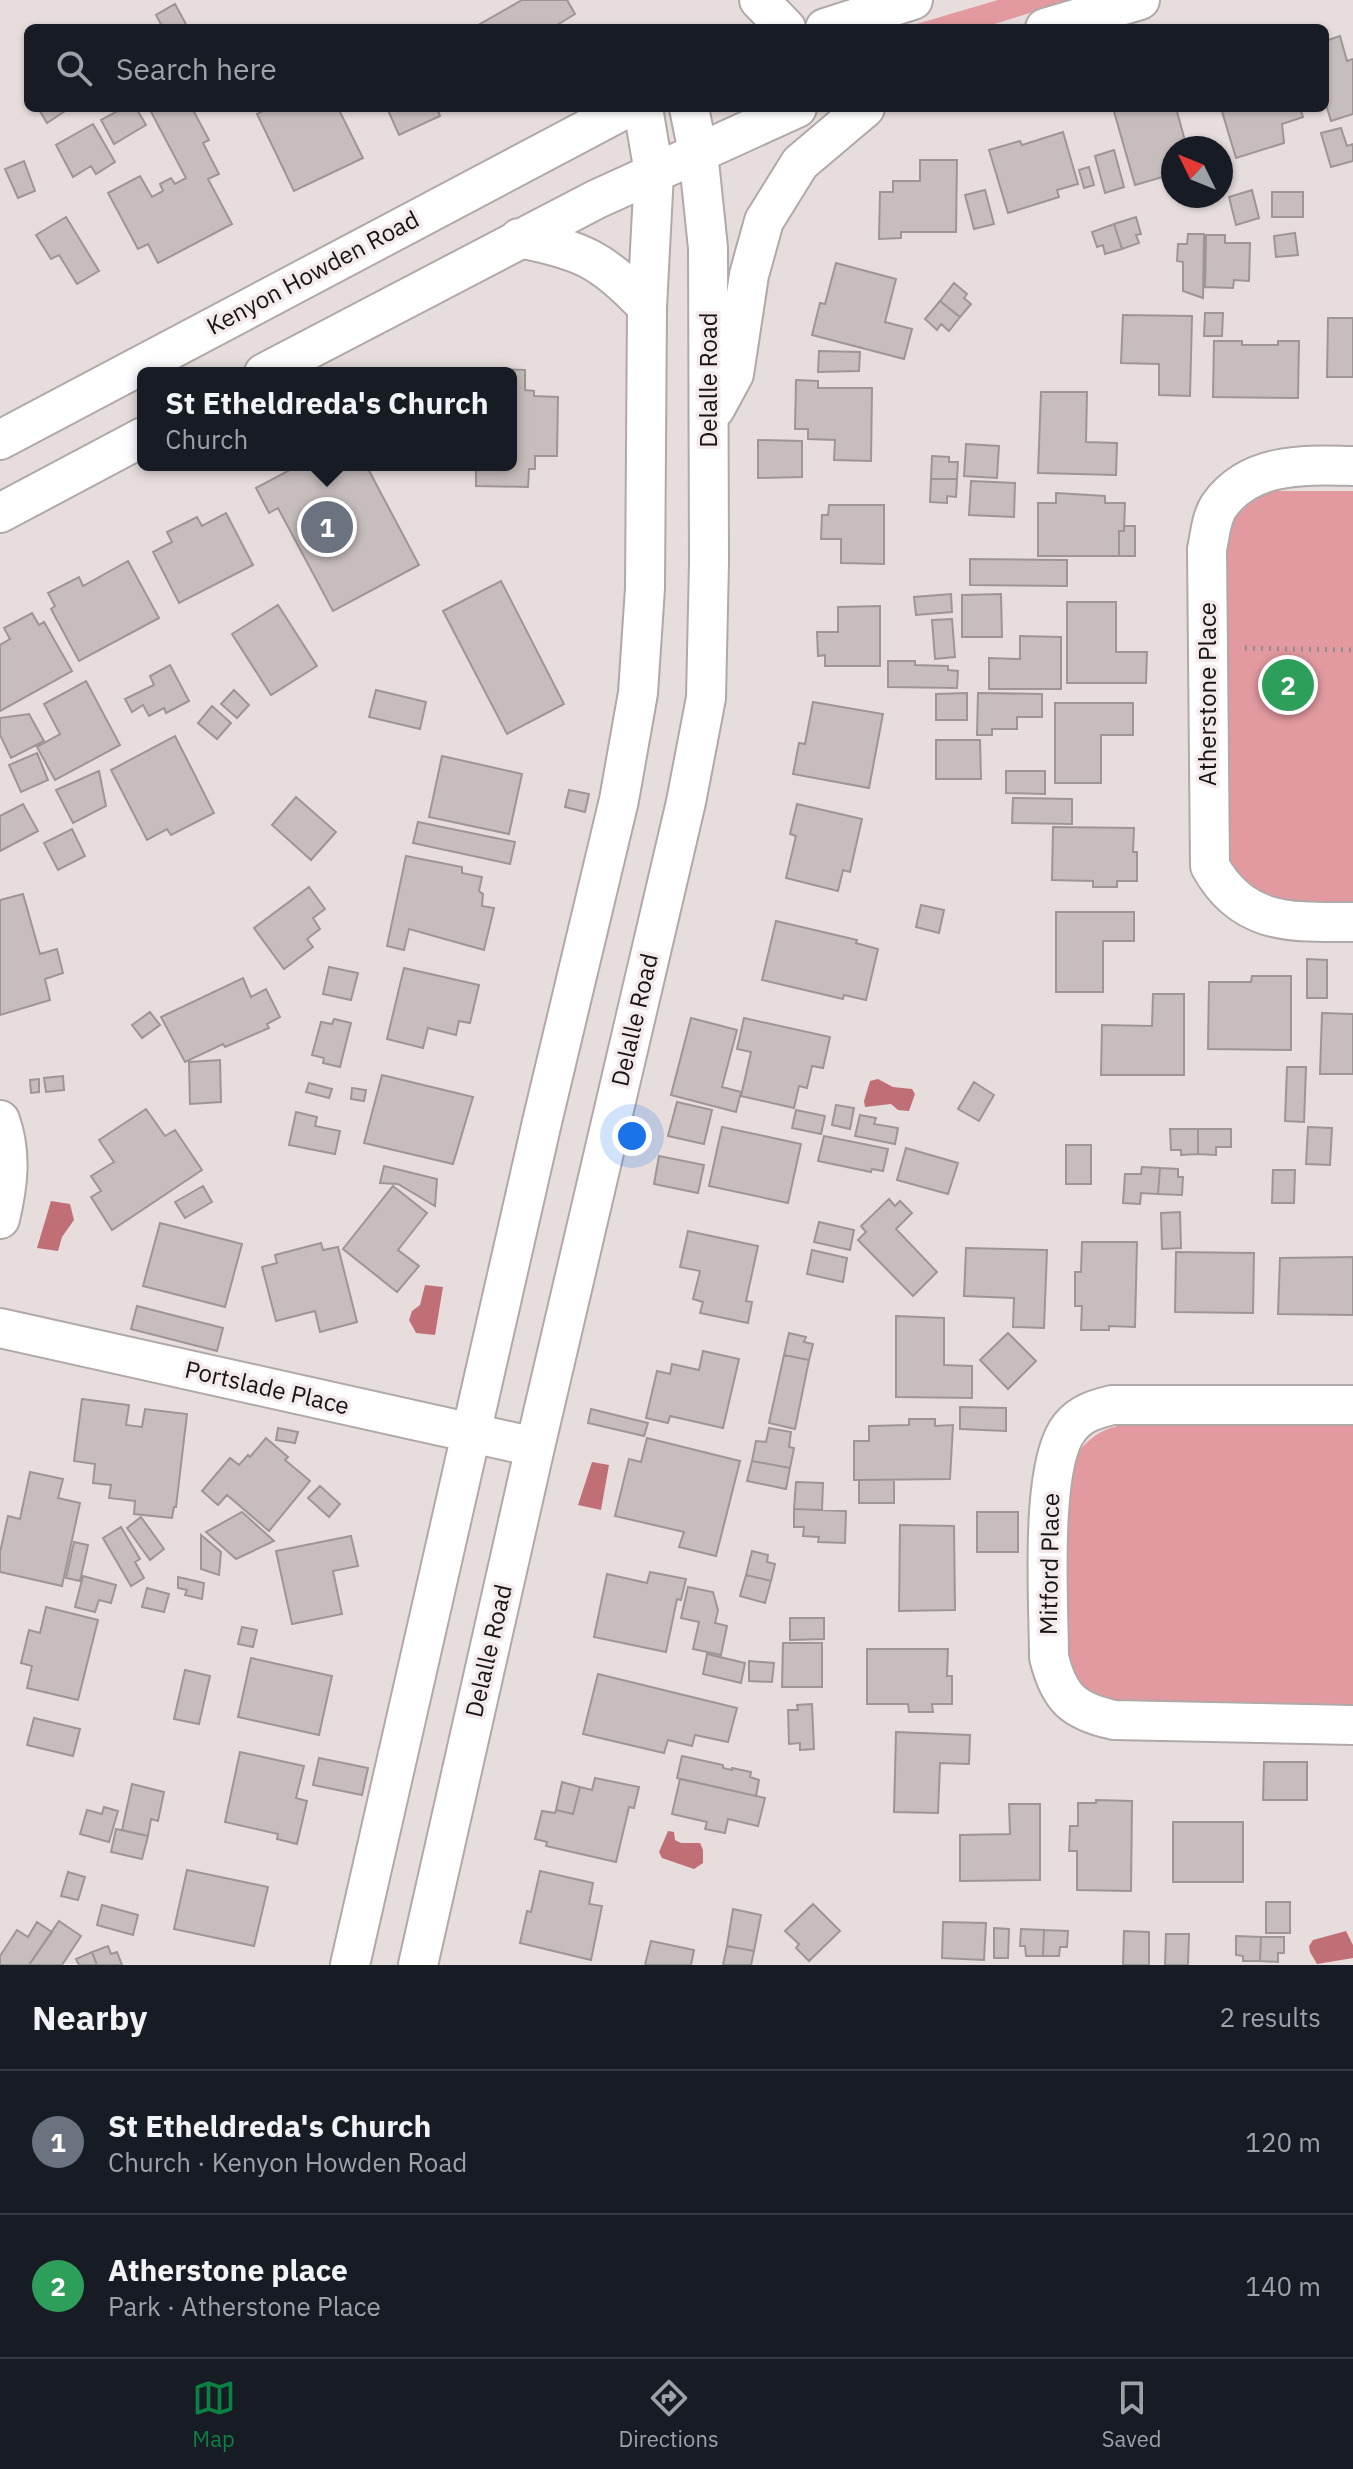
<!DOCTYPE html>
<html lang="en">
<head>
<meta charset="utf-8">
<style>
	:root { --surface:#171b24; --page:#242831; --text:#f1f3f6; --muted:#9ea1a6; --line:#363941; --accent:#0b8043 }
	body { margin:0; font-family:"IBM Plex Sans",sans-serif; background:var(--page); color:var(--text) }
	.compass { position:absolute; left:1161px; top:136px; width:72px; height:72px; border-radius:50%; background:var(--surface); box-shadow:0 2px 6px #0004; rotate:313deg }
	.you { position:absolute; left:632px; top:1136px; width:28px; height:28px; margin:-20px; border:6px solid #fff; border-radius:50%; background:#1a73e8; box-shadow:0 0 0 12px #1a73e833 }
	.badge { display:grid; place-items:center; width:52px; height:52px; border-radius:50%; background:var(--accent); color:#fff; font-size:26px; font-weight:700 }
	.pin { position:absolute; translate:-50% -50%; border:4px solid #fff; box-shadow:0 2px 8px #0006 }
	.popup { position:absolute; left:137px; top:367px; width:380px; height:104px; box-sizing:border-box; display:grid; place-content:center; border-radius:12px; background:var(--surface); filter:drop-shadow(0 2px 6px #0005); font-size:26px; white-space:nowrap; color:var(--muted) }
	.popup b { font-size:30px; color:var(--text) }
	.popup::after { content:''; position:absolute; left:50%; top:100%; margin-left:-16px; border:16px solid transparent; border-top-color:var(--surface) }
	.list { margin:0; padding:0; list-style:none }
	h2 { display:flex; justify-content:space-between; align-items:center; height:104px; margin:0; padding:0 32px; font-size:34px }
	h2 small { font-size:26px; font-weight:400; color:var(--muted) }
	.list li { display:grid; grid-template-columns:52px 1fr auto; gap:24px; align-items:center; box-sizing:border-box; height:144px; padding:0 32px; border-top:2px solid var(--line) }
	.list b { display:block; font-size:30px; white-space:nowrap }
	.list p { margin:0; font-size:26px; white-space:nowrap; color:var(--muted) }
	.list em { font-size:26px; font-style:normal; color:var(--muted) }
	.icon { flex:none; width:44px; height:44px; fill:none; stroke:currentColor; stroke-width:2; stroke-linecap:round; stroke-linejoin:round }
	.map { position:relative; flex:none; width:1353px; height:1965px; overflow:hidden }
	.search { position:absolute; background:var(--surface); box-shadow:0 2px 6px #0004; left:24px; right:24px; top:24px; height:88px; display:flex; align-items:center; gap:20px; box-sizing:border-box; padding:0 28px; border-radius:12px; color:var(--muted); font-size:30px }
	.sheet { height:392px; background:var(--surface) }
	nav { display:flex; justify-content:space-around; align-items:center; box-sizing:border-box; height:112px; border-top:2px solid var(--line); background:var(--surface); font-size:22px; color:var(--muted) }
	nav a { display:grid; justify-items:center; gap:4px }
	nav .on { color:var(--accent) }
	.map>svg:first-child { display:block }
</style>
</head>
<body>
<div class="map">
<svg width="1353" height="1965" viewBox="0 0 1353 1965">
	<rect width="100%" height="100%" fill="#e7dddd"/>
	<!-- green -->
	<path fill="#e29aa0" d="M998,0H1073L981,28H903Z
		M1267,491H1353V907H1274L1226,865L1221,834L1226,536L1233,516Z
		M1147,1421L1353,1423V1711L1117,1707L1083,1688L1066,1656L1068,1468C1090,1431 1106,1426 1147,1421Z"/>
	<!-- water -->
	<path fill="#c16f77" d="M878,1079L893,1087L912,1089L915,1094L909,1111L898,1110L891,1104L865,1107L864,1101L870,1081Z
		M51,1201L70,1204L74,1220L62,1237L58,1251L37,1248Z
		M425,1285L443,1287L435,1335L416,1333L409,1320L412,1311L420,1305Z
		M592,1462L609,1465L601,1510L578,1505Z
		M668,1831L674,1832L675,1840L681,1843H700L703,1850V1863L694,1869L662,1858L659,1852Z
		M1346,1931L1353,1945V1958L1317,1964L1310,1952L1309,1946L1313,1940Z"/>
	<!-- building -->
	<path fill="#c7bdbd" stroke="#9e9595" stroke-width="2" d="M522,0H567L575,14L552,28H473Z
		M175,4L188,28H163L156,15Z
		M1340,36L1347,61L1353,59V114L1331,121L1325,101V41Z
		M38,108H63L65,111L47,123Z
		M123,108H136L146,125L114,144L101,120Z
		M149,108H192L209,140L203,143L219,174L208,179L232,224L158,263L148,244L138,249L108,193L140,176L152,197L163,191L160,184L171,178L175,184L186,178Z
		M269,108H338L363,158L294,191L257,114Z
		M387,108H437L440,116L399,135Z
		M1113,108H1176L1187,148H1173V174L1135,185Z
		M1221,108H1300L1303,117L1282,124L1284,143L1236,158Z
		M93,124L115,162L96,174L91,166L73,177L56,145Z
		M1341,128L1347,146L1353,144V161L1331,167L1321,133Z
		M1063,132L1078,184L1057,190L1059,197L1008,213L989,150L1020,141L1022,145Z
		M1114,150L1124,187L1105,193L1095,156Z
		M920,160H957L956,232H901V238L879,239L880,192H893V181H920Z
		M24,161L35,191L18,198L5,169Z
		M1089,167L1094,185L1084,188L1079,170Z
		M985,190L994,224L974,229L965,195Z
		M1252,190L1259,218L1236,225L1229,197Z
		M1272,192H1303V217H1272Z
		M66,217L99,271L77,284L59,255L51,259L36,235Z
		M1136,217L1141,234L1136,235L1139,243L1122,249L1114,224Z
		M1114,224L1122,249L1105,254L1103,245L1097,247L1092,232Z
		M1295,233L1298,255L1276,257L1274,236Z
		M1188,234H1204L1203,298L1183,291V262L1177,261L1178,244H1187Z
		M1206,235H1225V243H1250L1249,281L1234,280L1233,288L1205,287Z
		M836,263L896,279L885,322L912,329L904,359L812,335L820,303L825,304Z
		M954,283L967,294L964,298L971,304L960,317L940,301Z
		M940,301L960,317L949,331L941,324L937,330L925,319Z
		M1205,313H1223L1222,336H1204Z
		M1123,315L1192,316L1190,396L1159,395V364L1121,363Z
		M1328,318H1353V377H1327Z
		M1214,341H1242V345H1278V341H1299L1298,398L1213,397Z
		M819,351L860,352L859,371L818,372Z
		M480,369L525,370V390L534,391V396L558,397L557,456H535V469H529L528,487L476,486V467L419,466L511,465V373H480Z
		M796,380L818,381V388H872L871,461L834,460L835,440L808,439V429H795Z
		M1041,392H1087L1086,442L1117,443L1116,475L1038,473Z
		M758,440L802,441V477L758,478Z
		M966,444L999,446L997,478L964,476Z
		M932,456L949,457V462H958L957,479H931Z
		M299,465H366L419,565L333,611L278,508L269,513L256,488Z
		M931,479H957L956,497L947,496V503L930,502Z
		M971,481L1015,483L1014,517L969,515Z
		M1056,493L1105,496V503H1125L1124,531H1119V556H1038V503H1056Z
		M829,505H884V564L841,563V539H821L822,515H828Z
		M226,513L253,565L179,603L153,552L172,542L167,532L197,517L202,526Z
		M1124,526H1135V556H1119V531H1124Z
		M970,559L1067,560V586L970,585Z
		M128,561L159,618L79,661L51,609L55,606L48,593L79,577L83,586Z
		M501,581L564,704L507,734L443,611Z
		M951,594L952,612L916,615L914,597Z
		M1001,594L1002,637H962V595Z
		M1067,602H1116V652H1147L1146,683H1067Z
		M278,605L317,666L271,695L232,634Z
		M880,606V666H825V655L818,656L817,632H838V607Z
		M32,613L39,625L44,622L72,671L0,711V645L10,639L4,628Z
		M952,619L955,657L935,659L932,620Z
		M1020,636L1061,637V689H989V658L1020,659Z
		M888,661H915V665L948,666V670L958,671L957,688L888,687Z
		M170,665L189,701L166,713L164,708L149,716L143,705L132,712L125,699L154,685L150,676Z
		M86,681L120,745L55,780L37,747L60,734L44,704Z
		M234,690L249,705L237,718L221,704Z
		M376,690L426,702L420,729L369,717Z
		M967,693V720H936V694Z
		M978,693L1042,694V717H1017V729H992V735H977Z
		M813,702L883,714L869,788L793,774L799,743L805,744Z
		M1055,703H1133V735H1101V783H1055Z
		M212,706L231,723L217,739L198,723Z
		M29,714L44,741L11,758L0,735V718Z
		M175,736L214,813L171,835L167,829L147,840L111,770Z
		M936,740H980L981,779H936Z
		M37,753L48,780L21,792L9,765Z
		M442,756L522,774L509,834L429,817Z
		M99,771L106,806L73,823L56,790Z
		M1006,771H1045V794L1006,793Z
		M569,790L589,794L585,812L565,807Z
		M296,797L336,832L311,860L272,825Z
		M1013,798L1072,799V824L1012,823Z
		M23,804L38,831L0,851V816Z
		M797,804L862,819L850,872L843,870L838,891L786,878L796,836L790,834Z
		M418,822L515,842L510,864L413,843Z
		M1053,827L1134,828L1133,852H1137V881H1117V887H1093V881L1052,880Z
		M72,829L85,856L58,870L44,843Z
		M406,856L462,867V873L482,877L479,891L483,894L482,906L494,908L484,950L409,929L404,950L387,946Z
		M309,887L325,909L313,918L320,929L307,939L313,947L284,969L254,928Z
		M23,894L40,954L57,949L63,973L45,979L50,1000L0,1015V900Z
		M921,905L944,910L939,933L916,927Z
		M1056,912H1134V941H1103V992H1056Z
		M776,921L857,940L856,943L878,949L866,1000L844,995L843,999L762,980Z
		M1307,959L1327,960V998H1307Z
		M329,967L358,973L351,1000L323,994Z
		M404,968L479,985L470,1023L459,1021L456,1035L428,1028L423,1048L387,1039Z
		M1252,976H1291V1050L1208,1049L1209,982H1251Z
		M243,978L251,997L266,989L280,1017L267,1024L269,1028L225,1047L223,1044L185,1062L161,1017Z
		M1153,994H1184V1075H1101L1102,1025L1152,1026Z
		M150,1012L160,1025L142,1038L132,1025Z
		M1322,1013L1353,1014V1074H1320Z
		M691,1018L737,1030L722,1087L741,1092L736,1112L671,1095Z
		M744,1018L830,1037L823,1068L812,1066L807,1088L799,1086L794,1108L741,1096L751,1052L737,1049Z
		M334,1019L351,1023L340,1067L323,1063L324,1058L312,1055L321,1022L332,1024Z
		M220,1060L221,1102L190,1104L189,1062Z
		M1287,1067H1306L1304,1122L1285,1121Z
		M382,1075L473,1097L453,1164L364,1143Z
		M63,1076L64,1090L46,1092L44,1078Z
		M39,1079V1092L31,1093L30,1080Z
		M974,1082L994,1095L979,1121L958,1109Z
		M309,1083L332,1089L329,1098L306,1092Z
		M352,1088L366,1090L364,1101L351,1099Z
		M677,1102L712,1110L704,1144L668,1136Z
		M836,1105L854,1108L850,1129L832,1125Z
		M146,1109L165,1136L175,1130L202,1170L112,1230L91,1197L101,1191L91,1176L114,1162L99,1140Z
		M796,1110L825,1116L821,1134L792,1128Z
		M296,1112L317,1117L315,1126L340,1131L335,1154L289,1145Z
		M860,1115L876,1118L874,1124L898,1128L895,1144L855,1136Z
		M722,1127L801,1144L788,1203L709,1186Z
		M1308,1127L1332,1128L1330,1165L1306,1164Z
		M1170,1129H1198V1154L1181,1155V1150H1171Z
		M1198,1129H1231V1147H1216V1155L1198,1154Z
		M824,1136L888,1149L883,1171L872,1169L871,1172L818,1161Z
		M1066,1145H1091V1184H1066Z
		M906,1148L958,1163L948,1194L897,1180Z
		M659,1156L704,1165L698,1193L654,1184Z
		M384,1166L437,1179L435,1206L398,1184L380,1183Z
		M1142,1167L1160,1168L1158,1194L1141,1193L1140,1204L1123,1203L1125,1174H1141Z
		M1160,1168L1178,1169V1177H1183L1182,1195L1158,1194Z
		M1273,1170H1295L1294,1203H1272Z
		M203,1186L212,1202L185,1218L175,1202Z
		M393,1186L427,1213L398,1250L419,1266L397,1292L343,1249Z
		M889,1199L895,1206L900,1201L912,1213L896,1229L937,1272L913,1296L858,1240L866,1232L861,1226Z
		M1180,1212L1181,1248L1162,1249L1161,1213Z
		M819,1222L854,1230L850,1250L814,1242Z
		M160,1223L242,1244L225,1307L143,1286Z
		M688,1231L758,1246L746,1301L752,1302L748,1323L700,1313L703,1302L693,1299L700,1271L680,1267Z
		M1082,1242H1137L1135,1327L1109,1326V1330H1081L1082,1306H1075V1272H1081Z
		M321,1243L323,1250L338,1247L357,1322L320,1332L315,1311L276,1321L262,1267L277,1263L275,1255Z
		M966,1248L1047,1250L1044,1328L1013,1327L1014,1298L964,1296Z
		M812,1250L847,1258L843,1282L807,1274Z
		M1176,1252L1254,1253L1253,1313L1175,1312Z
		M1353,1257V1315L1278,1314L1280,1258Z
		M137,1306L223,1328L217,1351L131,1329Z
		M896,1316L944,1318V1365L972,1366V1398L896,1397Z
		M789,1333L806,1337L804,1342L813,1344L809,1360L784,1355Z
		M1008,1333L1036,1361L1008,1389L980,1360Z
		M703,1351L739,1359L723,1428L670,1416L668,1423L646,1418L657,1371L670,1374L672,1364L699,1370Z
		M784,1355L809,1360L795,1429L769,1423Z
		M82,1399L129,1405L126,1425L142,1427L145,1409L187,1414L176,1507H174L172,1518L134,1514L135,1501L109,1498L111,1485L93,1483L95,1464L74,1461Z
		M960,1407L1006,1408V1431L960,1429Z
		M591,1409L648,1423L644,1436L588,1423Z
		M909,1419H935V1426L953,1425L950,1479L854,1480V1441H869V1426L909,1425Z
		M278,1428L298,1432L295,1443L276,1440Z
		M769,1428L791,1432L789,1447L794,1448L790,1468L752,1461L756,1441L766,1442Z
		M266,1438L288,1457L285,1460L310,1481L269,1531L227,1495L218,1505L202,1491L230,1458L239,1465L248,1455L250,1457Z
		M647,1438L740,1461L716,1556L679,1547L684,1532L615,1516L629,1459L641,1462Z
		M752,1461L790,1468L786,1489L747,1481Z
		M30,1472L63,1479L58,1498L80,1503L62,1586L0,1572V1552L8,1516L20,1519Z
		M859,1480H894V1503H859Z
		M796,1482L823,1483L822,1510L794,1509Z
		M320,1486L340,1504L329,1517L308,1498Z
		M794,1509L846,1511L845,1543L818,1542L819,1537L803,1536L804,1527H794Z
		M242,1512L274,1541L236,1559L206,1532Z
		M977,1512H1018V1552H977Z
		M141,1517L164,1549L150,1560L127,1528Z
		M900,1525L954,1526L955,1610L899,1611Z
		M121,1527L140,1559L135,1562L144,1578L131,1586L103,1538Z
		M201,1535L221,1552L219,1575L201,1569Z
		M351,1536L358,1566L333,1571L342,1614L292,1624L276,1551Z
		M74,1542L88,1545L80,1581L66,1578Z
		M752,1551L768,1555L767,1562L775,1564L771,1581L746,1575Z
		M650,1572L686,1579L681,1600L677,1599L666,1652L594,1637L607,1574L647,1583Z
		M746,1575L771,1581L765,1603L740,1596Z
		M83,1576L116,1585L111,1603L99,1600L95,1612L75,1607Z
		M178,1577L204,1583L202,1599L185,1595L187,1590L178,1588Z
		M688,1587L713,1592L718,1610L715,1623L727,1626L721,1655L693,1649L699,1622L681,1618Z
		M147,1588L169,1594L164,1612L142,1607Z
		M46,1607L98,1620L78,1700L27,1688L32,1666L21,1663L29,1630L40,1633Z
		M790,1618H824V1639L790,1640Z
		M242,1627L257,1630L253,1647L238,1644Z
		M783,1643H822V1687H782Z
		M867,1649H948L947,1676H952V1704H932L933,1712H909L908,1704H867Z
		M707,1654L745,1663L741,1683L703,1674Z
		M251,1658L332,1676L319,1735L238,1717Z
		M749,1661L774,1663L772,1682L749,1681Z
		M185,1670L210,1676L199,1724L174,1719Z
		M598,1674L737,1708L728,1742L695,1735L692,1746L668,1740L664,1753L583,1734Z
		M812,1704L814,1749L800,1750V1743L789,1744L788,1710H798L797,1705Z
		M34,1718L80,1729L73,1756L27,1745Z
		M896,1732L970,1735L969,1764L940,1763L938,1813L894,1812Z
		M240,1752L304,1766L296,1798L307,1801L297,1844L277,1839L278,1834L225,1822Z
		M682,1756L723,1765V1768L732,1770V1768L751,1772L750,1777L759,1780L756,1796L677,1778Z
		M319,1758L368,1768L362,1795L313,1785Z
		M1264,1762H1307V1800H1263Z
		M595,1778L639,1787L634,1808L629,1807L616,1862L546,1846L547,1842L535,1839L542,1811L555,1813L556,1810L573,1814L580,1787L592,1790Z
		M680,1779L765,1798L758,1826L728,1819L725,1833L705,1829L707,1822L672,1814Z
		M562,1782L580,1787L573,1814L556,1810Z
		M132,1784L164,1792L158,1821L151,1819L148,1836L122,1830Z
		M1096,1800L1132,1801L1131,1891L1077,1890V1851H1069L1070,1826H1078V1803H1096Z
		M1009,1804H1040V1880L960,1881V1835L1010,1834Z
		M104,1807L118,1811L109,1842L80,1834L87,1810L102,1814Z
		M1173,1822H1243V1882H1173Z
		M116,1829L148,1836L142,1859L111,1852Z
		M187,1870L268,1887L254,1946L174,1929Z
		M540,1871L593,1883L589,1904L602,1906L591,1960L520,1943L527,1911L531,1912Z
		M68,1872L85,1877L78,1900L61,1896Z
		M1266,1902H1290V1933H1266Z
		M813,1904L840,1931L809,1961L796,1948L799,1944L785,1931Z
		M102,1905L138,1915L133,1935L97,1925Z
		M733,1909L761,1915L754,1951L727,1946Z
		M59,1921L81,1936L62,1965H29Z
		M37,1922L52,1932L29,1965H0V1956L17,1930L28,1937Z
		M943,1922L986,1923L984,1960L942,1958Z
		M994,1928L1009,1929L1008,1958H994Z
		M1021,1929L1044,1930L1043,1956H1026L1025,1946H1020Z
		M1044,1930L1068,1931L1067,1947H1060L1059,1956H1043Z
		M1124,1931L1149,1932V1965H1123Z
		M1166,1934H1189L1188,1965H1165Z
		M1236,1936L1261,1937L1260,1961H1243V1956L1236,1955Z
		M1261,1937H1284V1953H1278V1962L1260,1961Z
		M651,1941L694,1950L691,1965H645Z
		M108,1946L111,1954L117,1952L122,1965H97L92,1952Z
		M727,1946L754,1951L751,1965H723Z
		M92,1952L97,1965H79L76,1959Z"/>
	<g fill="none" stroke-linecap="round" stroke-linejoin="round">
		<!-- minor casing -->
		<g stroke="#b1a8a8" stroke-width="42">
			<path id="minor" d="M759,0L786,28
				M825,28L913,0
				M1045,28L1140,0
				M519,238C582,250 603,260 647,307
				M264,373L597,199L797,108
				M715,409L734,374L749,275L764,221L800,163L865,108
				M0,440L627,108
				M1353,466C1305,465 1250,462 1219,506C1211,518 1210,536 1207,549L1210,866C1243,926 1292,922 1353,922
				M0,513L143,437
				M0,1120C12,1153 8,1185 0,1219
				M0,1328L535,1447
				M1353,1405H1112C1096,1409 1081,1413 1070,1427C1039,1464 1049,1605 1049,1657C1059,1698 1073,1711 1114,1720L1353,1725
				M350,1965L542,1122L619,800L638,693L645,588L647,307L654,173L643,108
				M418,1965L535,1447L686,802L706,698L709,562L708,248L698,152L689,108"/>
		</g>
		<!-- path -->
		<path stroke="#948d8d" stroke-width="5" stroke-dasharray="2 6" stroke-linecap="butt" d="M1245,648L1353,650"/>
		<!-- minor -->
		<use href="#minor" stroke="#fff" stroke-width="38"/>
	</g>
	<g text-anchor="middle" stroke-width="7" stroke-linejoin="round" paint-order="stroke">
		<!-- street labels -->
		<g font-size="24" fill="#171414" stroke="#f4eaeb">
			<text transform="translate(313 273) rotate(-28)" y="8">Kenyon Howden Road</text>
			<text transform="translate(709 380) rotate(-90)" y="8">Delalle Road</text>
			<text transform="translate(1208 694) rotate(-90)" y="8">Atherstone Place</text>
			<text transform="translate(635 1020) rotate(-77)" y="8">Delalle Road</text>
			<text transform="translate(267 1388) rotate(13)" y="8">Portslade Place</text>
			<text transform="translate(1050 1564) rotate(-89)" y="8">Mitford Place</text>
			<text transform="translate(489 1651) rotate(-77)" y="8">Delalle Road</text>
		</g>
	</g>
</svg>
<svg class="compass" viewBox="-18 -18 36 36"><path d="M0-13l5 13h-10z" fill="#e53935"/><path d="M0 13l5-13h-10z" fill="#9ea1a6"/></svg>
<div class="you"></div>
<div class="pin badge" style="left:327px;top:527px;background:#6b7280">1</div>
<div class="popup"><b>St Etheldreda's Church</b>Church</div>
<div class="pin badge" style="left:1288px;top:685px;background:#2e9e5b">2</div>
<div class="search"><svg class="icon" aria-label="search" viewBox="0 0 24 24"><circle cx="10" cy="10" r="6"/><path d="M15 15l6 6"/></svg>Search here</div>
</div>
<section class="sheet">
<h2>Nearby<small>2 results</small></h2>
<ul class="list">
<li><span class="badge" style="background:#6b7280">1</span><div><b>St Etheldreda's Church</b><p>Church · Kenyon Howden Road</p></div><em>120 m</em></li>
<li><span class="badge" style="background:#2e9e5b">2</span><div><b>Atherstone place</b><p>Park · Atherstone Place</p></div><em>140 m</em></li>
</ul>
</section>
<nav>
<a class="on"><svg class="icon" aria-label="map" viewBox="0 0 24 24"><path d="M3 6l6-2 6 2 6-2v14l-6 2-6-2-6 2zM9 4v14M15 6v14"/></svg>Map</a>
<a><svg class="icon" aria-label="directions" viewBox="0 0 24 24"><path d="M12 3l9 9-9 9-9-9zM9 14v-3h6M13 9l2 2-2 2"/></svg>Directions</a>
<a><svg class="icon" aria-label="saved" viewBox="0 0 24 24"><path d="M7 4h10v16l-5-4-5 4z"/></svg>Saved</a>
</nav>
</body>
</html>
